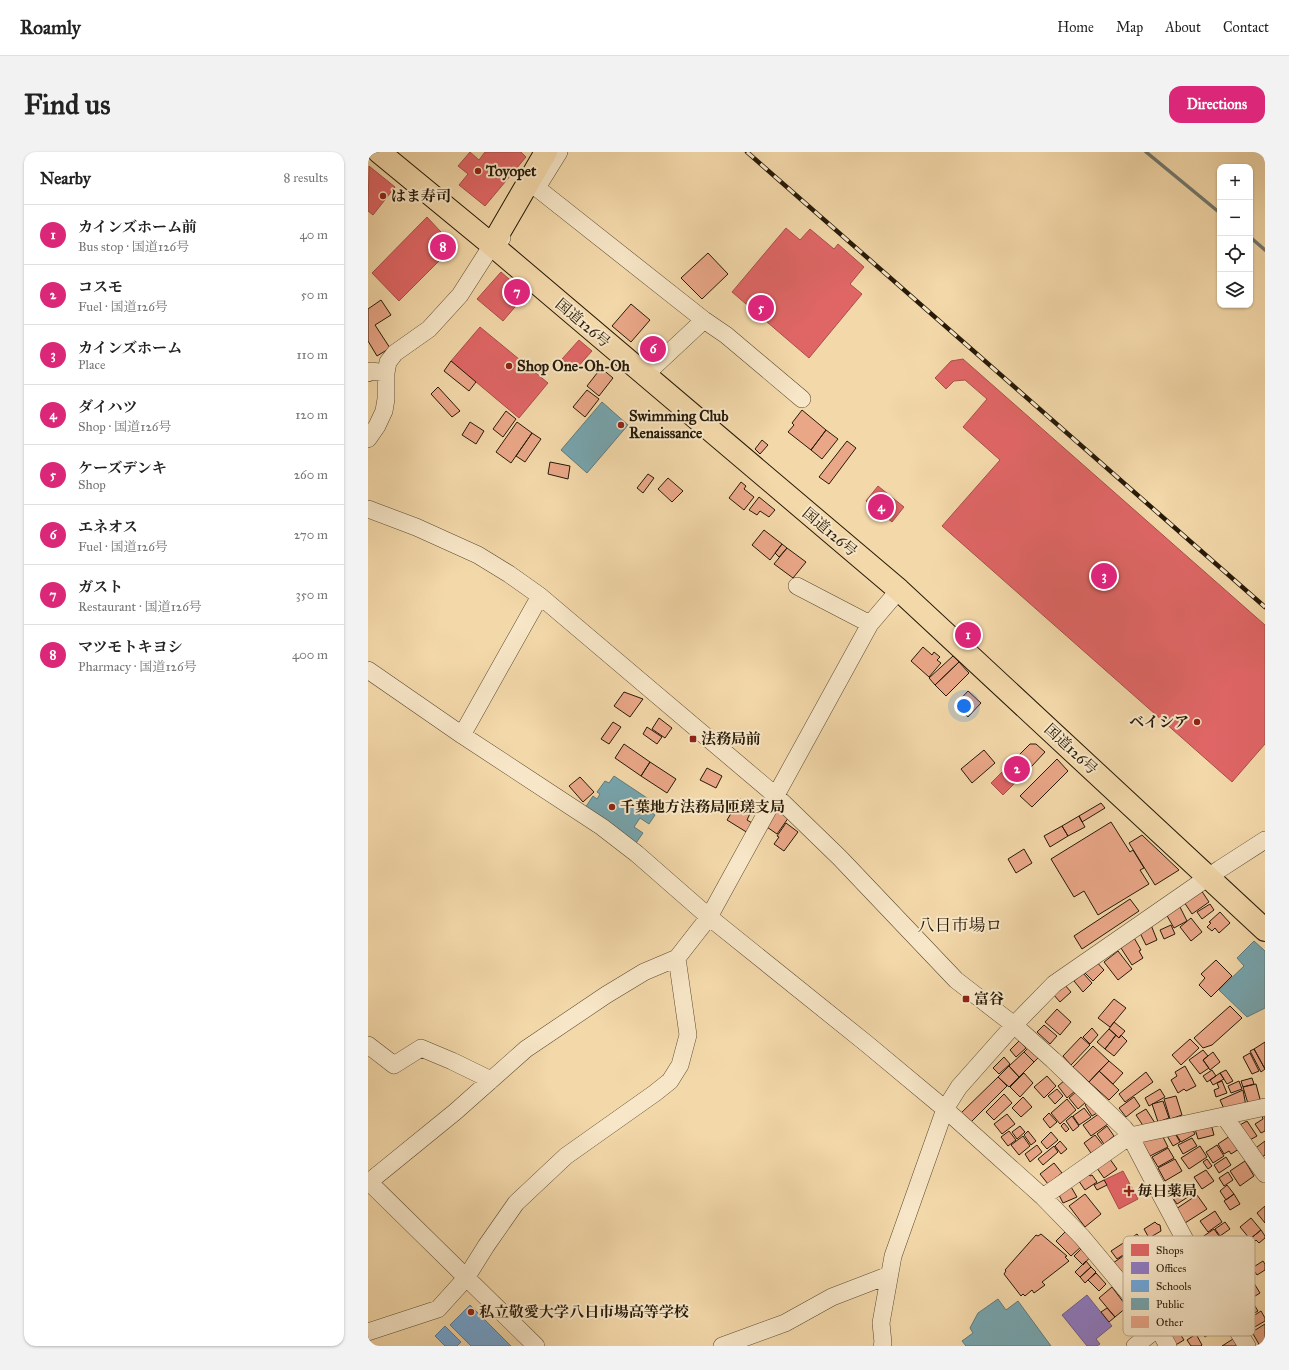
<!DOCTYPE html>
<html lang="en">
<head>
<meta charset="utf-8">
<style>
	:root { --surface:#fff; --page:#f2f2f2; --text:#222; --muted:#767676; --line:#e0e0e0; --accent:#db2777 }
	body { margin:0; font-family:"IM FELL Great Primer","Noto Serif JP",serif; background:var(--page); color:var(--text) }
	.controls { position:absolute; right:12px; top:12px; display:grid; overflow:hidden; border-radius:8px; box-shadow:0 1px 3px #0004 }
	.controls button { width:36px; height:36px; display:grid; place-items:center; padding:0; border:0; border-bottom:1px solid var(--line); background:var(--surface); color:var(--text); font:20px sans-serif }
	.you { position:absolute; left:596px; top:554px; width:14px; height:14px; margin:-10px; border:3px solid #fff; border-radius:50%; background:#1a73e8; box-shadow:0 0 0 6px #1a73e833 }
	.badge { display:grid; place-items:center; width:26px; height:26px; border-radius:50%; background:var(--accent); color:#fff; font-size:13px; font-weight:700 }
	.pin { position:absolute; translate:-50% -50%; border:2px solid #fff; box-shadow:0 1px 4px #0006 }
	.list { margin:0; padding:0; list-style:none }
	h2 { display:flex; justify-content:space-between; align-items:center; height:52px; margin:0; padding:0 16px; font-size:17px }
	h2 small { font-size:13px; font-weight:400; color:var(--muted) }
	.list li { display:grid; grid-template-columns:26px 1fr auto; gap:12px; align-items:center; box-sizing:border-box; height:60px; padding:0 16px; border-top:1px solid var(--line) }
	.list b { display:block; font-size:15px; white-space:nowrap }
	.list p { margin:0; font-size:13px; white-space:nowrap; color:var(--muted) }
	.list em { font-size:13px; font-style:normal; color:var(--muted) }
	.icon { flex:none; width:22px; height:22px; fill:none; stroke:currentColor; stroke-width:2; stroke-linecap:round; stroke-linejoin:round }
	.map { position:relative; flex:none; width:897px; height:1194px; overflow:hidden; border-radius:12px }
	header { display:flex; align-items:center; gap:24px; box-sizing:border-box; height:56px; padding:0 20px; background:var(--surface); border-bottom:1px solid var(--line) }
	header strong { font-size:19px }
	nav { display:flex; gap:22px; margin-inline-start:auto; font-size:14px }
	.intro { display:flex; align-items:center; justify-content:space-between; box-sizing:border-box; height:96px; padding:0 24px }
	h1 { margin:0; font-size:28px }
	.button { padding:10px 18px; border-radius:12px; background:var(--accent); color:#fff; font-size:14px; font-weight:700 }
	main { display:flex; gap:24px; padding:0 24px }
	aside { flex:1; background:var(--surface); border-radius:12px; box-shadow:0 1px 3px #0004 }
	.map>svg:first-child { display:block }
</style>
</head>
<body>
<header>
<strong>Roamly</strong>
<nav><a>Home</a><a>Map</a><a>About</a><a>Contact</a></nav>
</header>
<div class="intro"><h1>Find us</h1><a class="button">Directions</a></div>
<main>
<aside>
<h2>Nearby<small>8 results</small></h2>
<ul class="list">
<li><span class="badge">1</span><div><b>カインズホーム前</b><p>Bus stop · 国道126号</p></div><em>40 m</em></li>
<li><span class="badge">2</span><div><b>コスモ</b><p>Fuel · 国道126号</p></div><em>50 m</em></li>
<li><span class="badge">3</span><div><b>カインズホーム</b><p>Place</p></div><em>110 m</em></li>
<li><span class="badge">4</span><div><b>ダイハツ</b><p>Shop · 国道126号</p></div><em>120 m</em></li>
<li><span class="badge">5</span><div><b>ケーズデンキ</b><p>Shop</p></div><em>260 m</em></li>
<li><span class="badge">6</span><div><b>エネオス</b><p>Fuel · 国道126号</p></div><em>270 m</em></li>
<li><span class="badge">7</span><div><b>ガスト</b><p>Restaurant · 国道126号</p></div><em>350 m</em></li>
<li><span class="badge">8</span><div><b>マツモトキヨシ</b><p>Pharmacy · 国道126号</p></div><em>400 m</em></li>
</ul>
</aside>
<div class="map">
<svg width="897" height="1194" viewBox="0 0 897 1194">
	<rect width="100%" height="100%" fill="#f3d8a9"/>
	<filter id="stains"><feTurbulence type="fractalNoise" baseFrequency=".005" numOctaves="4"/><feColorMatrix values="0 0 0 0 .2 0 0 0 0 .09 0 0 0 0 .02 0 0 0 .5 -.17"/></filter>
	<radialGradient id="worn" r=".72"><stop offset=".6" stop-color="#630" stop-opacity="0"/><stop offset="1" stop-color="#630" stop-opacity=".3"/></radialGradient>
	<!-- shops -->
	<path fill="#e06666" stroke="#a84f4a" d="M102,0L111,8L117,0H153L158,5L117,54L91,33L100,22L90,14Z
		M1,14L27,35L5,63L0,59Z
		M59,65L86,94L31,149L4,121Z
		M418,76L432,88L442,77L466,97L470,92L496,115L482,132L494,142L441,206L364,140Z
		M133,120L158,142L135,169L109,147Z
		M112,175L180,231L151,266L83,209Z
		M287,185L297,194L286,206L276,197Z
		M211,188L224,199L207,218L194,207Z
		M595,207L897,473V592L864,630L574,374L632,308L595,275L619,247L597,228L586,229L578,237L567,226L583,209Z
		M510,334L536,355L524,370L498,349Z
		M651,603L663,615L635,643L623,631Z
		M755,1019L770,1047L751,1057L736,1028Z"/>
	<!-- offices -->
	<path fill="#8e7cc3" stroke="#6f5e8b" d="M719,1143L744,1174L728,1187L732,1192L729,1194H719L694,1163Z"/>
	<!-- schools -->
	<path fill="#6fa8dc" stroke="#597d9c" d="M102,1153L143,1194H103L82,1173Z
		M77,1174L93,1190L89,1194H77L67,1184Z"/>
	<!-- public -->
	<path fill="#76a5af" stroke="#5e7b7d" d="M234,250L260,273L219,321L193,298Z
		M246,624L288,652L283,660L287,663L281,672L272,666L266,675L275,681L268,691L217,656L225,644L229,647L232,642L229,640L237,629L241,631Z
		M886,789L897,799V856L879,865L851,838L876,814L869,806Z
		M630,1147L638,1158L650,1149L683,1194H598L594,1189L605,1181L602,1176L610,1161Z"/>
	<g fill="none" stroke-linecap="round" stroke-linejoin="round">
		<!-- stream -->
		<path stroke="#6f786e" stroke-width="3.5" d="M778,0L852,61
			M882,85L897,98"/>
	</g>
	<!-- building -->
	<path fill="#eaa788" stroke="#261908" d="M340,101L360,122L334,147L313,126Z
		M13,148L23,163L7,173L22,196L9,204L0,189V157Z
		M263,152L282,168L263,190L244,174Z
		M83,209L108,230L101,239L76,219Z
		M233,216L245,226L231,244L219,234Z
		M70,235L92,259L84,265L63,242Z
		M219,238L231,247L217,265L205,255Z
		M434,258L458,278L443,298L420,280L426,273L424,271Z
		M138,259L148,267L135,285L125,277Z
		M102,270L116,279L108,292L94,283Z
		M149,270L164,281L143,311L128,300Z
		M458,278L470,287L454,307L443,298Z
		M164,281L173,287L157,310L148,304Z
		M394,288L400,293L392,302L387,297Z
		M479,289L488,296L461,332L451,325Z
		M182,310L202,314L200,327L180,322Z
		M280,322L286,326L275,341L269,336Z
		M300,326L315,339L304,350L290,337Z
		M373,330L378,334L376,337L386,345L376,358L361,346Z
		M391,345L407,358L401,365L392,359L389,363L381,358Z
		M396,378L414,392L402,408L384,393Z
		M414,392L419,396L411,405L407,401Z
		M419,396L438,410L425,426L406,412Z
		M555,495L564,503L566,500L572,505L569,508L573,511L561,525L543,509Z
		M585,504L591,510L567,533L561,526Z
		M591,510L601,521L578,544L567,533Z
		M600,539L613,551L600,565L587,553Z
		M256,540L275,547L262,565L246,554Z
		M291,566L304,576L297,586L284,577Z
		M245,570L253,575L241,592L233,587Z
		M279,575L294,585L289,592L275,582Z
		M256,592L282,610L273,624L247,606Z
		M662,592H668L677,600L663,615L651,603Z
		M616,598L627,611L604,631L593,617Z
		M689,607L700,619L664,655L652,644Z
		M282,610L308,627L299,641L273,624Z
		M339,616L354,624L348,636L332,628Z
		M212,625L226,640L215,650L201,634Z
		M372,647L379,652L383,650L386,653L379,668L386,672L380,681L359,668Z
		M733,651L737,656L714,670L711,664Z
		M408,656L421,665L409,682L396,673Z
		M711,664L717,675L700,684L694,674Z
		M743,670L762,700L765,698L776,716L772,718L781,732L730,763L716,739L706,745L683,707Z
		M418,671L430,680L416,699L406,692L411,685L409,684Z
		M694,674L700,684L682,695L676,684Z
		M774,683L811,718L787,733L761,691Z
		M656,697L664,711L648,721L640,707Z
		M833,738L841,750L824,762L816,750Z
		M762,747L771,759L714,797L706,784Z
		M842,752L846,758L834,767L829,760Z
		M812,755L819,769L806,776L798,762Z
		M852,760L862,771L851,781L847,776L844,779L839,775L843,771L841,770Z
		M823,766L834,780L823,789L812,775Z
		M783,773L789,788L778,793L771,779Z
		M803,773L807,782L796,787L792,778Z
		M765,784L773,798L771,799L775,806L764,813L751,793Z
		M750,799L764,817L750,828L736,810Z
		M726,807L736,818L725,829L714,818Z
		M848,808L864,824L843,845L831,833L837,826L833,822Z
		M715,821L724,831L715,840L706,829Z
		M696,832L703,840L692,850L685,842Z
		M746,847L758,856L742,875L730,866Z
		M862,854L874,866L844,893L835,896L826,886Z
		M689,857L703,870L692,883L677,870Z
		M746,870L757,879L751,886L741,877Z
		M676,873L689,884L682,892L669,880Z
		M724,876L730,883L722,892L715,885Z
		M741,877L748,883L737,897L729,890Z
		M748,883L751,886L753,883L759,889L746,904L737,897Z
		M713,885L722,893L703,913L695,904Z
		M822,887L831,896L813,913L804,903Z
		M651,889L658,896L648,905L642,898Z
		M897,890V917L886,897Z
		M725,894L741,909L721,930L705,915Z
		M661,895L671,905L666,910L656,900Z
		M886,897L897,917L893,920L882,899Z
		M835,898L840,904L835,908L841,916L832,922L821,908Z
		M656,900L666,910L651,925L641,914Z
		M845,900L852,910L842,918L835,908Z
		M882,901L891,919L884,922L875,905Z
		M636,905L642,912L631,922L625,916Z
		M741,909L755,921L745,932L731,919Z
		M641,914L651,925L641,935L630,925Z
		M817,914L828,934L818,939L816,937L810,941L803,928L809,924L807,920Z
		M844,918L848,924L839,930L835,924Z
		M858,918L865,929L859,932L852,921Z
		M731,919L751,938L741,948L721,930Z
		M778,920L785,930L757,950L751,942Z
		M656,921L665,931L652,945L642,935Z
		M852,921L856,927L845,933L842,928Z
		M679,924L688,934L676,946L666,935Z
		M630,925L639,934L601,972L592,962Z
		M884,926L886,932L875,935L873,929Z
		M697,928L707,939L699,946L690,934Z
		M854,929L859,941L848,945L846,938L851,936L849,931Z
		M871,929L874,937L863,941L860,934Z
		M888,932L893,951L881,955L875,935Z
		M689,937L695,944L687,952L680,944Z
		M792,937L797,945L781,954L777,946Z
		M875,938L878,954L857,959L852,948Z
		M708,940L718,950L710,957L701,946Z
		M636,942L644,951L626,968L618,960Z
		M808,944L814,963L802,967L796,947Z
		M655,945L664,955L653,965L644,956Z
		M766,945L772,954L758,965L751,956Z
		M699,947L708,958L692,972L683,961Z
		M795,949L801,966L790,970L784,952Z
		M721,950L729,961L724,964L717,953Z
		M716,956L723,965L711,973L705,964Z
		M778,957L787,971L776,975L768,963Z
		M681,961L689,970L682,976L675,967Z
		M732,961L740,972L723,984L715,973Z
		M639,962L647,972L634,982L626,972Z
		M897,962V979L893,981L887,972L895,967L894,964Z
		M704,964L711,974L705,979L698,969Z
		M879,969L889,984L880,989L870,974Z
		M696,971L701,977L698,980L693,974Z
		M843,972L846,983L830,987L827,977Z
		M652,974L657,980L649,987L644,980Z
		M739,974L746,984L736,992L729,982Z
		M823,974L827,982L813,990L808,982Z
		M805,978L812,990L805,994L798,982Z
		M641,979L648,988L640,994L633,985Z
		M660,979L668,989L663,993L656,983Z
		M683,980L690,988L679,997L673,990Z
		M727,983L735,993L723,1001L716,991Z
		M655,984L662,994L651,1003L643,993Z
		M862,984L871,997L863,1002L861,999L856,1002L850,992Z
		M795,985L800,995L782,1004L773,988Z
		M824,986L829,994L815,1002L810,993Z
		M692,989L699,997L693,1002L687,994Z
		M897,989V1003L891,1007L885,998Z
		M669,993L674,1000L662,1010L657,1002Z
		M849,993L856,1004L845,1011L838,1000Z
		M686,994L690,1000L675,1013L670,1007Z
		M832,994L839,1005L821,1017L813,1006Z
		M800,996L806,1006L790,1015L784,1005Z
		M739,1003L749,1017L736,1026L726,1012Z
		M858,1005L863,1013L851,1021L846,1013Z
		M807,1007L814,1019L797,1029L790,1016Z
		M839,1007L844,1014L840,1017L835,1010Z
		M877,1009L886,1024L872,1034L862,1019Z
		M686,1011L694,1021L680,1032L672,1022Z
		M718,1018L722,1024L724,1023L729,1030L717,1038L708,1025Z
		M838,1018L846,1029L834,1037L826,1025Z
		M860,1020L865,1028L856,1034L851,1026Z
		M736,1028L739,1033L729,1038L726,1033Z
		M811,1031L820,1045L809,1052L800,1039Z
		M702,1033L709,1045L695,1051L689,1039Z
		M859,1033L866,1042L858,1048L852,1039Z
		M717,1042L733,1062L717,1075L701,1054Z
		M866,1042L872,1052L862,1058L856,1049Z
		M829,1043L839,1057L817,1071L808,1057Z
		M897,1054V1071L889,1061Z
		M847,1059L854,1070L840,1080L832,1069Z
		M883,1066L893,1078L882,1087L872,1075Z
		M787,1070L789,1072L792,1073L793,1079L781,1086L776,1077Z
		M857,1070L862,1077L852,1084L847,1077Z
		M700,1077L715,1093L703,1104L688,1089Z
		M846,1077L851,1084L832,1097L827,1090Z
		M893,1078L897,1084V1086L891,1091L888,1088L885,1091L882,1087Z
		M673,1082L699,1104L697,1105L701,1109L674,1130L677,1133L666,1141L664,1138L657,1144L655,1142L653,1144L636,1122L638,1119L637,1118L668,1083L670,1084Z
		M769,1082L775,1090L749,1107L743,1099Z
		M716,1094L724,1103L715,1113L706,1104Z
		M758,1102L767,1115L755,1125L745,1111Z
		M718,1109L723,1115L712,1125L707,1120Z
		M895,1109L897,1112V1118L889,1123L884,1116Z
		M723,1115L728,1120L717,1131L712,1125Z
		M728,1121L738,1132L731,1139L720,1128Z
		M884,1128L892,1141L868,1156L860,1143Z
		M744,1135L759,1155L747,1165L731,1146Z
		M885,1151L890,1159L875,1168L870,1160Z
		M739,1156L747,1165L741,1170L733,1160Z
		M893,1159L897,1166V1169L878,1180L873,1172Z
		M846,1169L850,1176L837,1185L832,1178Z
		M897,1172V1194H892L884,1180Z
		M808,1176L816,1188L806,1194L798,1183Z
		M828,1182L834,1193L833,1194H823L819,1188Z
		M865,1187L869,1194H854Z"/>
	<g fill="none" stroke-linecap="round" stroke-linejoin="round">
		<!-- minor casing -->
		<g stroke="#594930" stroke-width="18">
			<path id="minor" d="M173,29L191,0
				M169,36L336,168L358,183L434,247
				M0,221L3,219L18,221
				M277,223L336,168
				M0,287L9,274L16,259L18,247V221L20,210L27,201L61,177L92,143L124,93L134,86
				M0,357L48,375L110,403L141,422L172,444L407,643L472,706L588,828L646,873L685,908L756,976L762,984C799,1055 836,1126 879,1194
				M429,434L502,472
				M0,518L94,583L234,675L269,702L341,765L499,892L577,957L675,1045L714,1085L790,1176L800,1194
				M94,583L172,444
				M0,893L26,913L53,896L84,909L123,928
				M856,964L897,1022
				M0,1029L168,1194
				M1,1030L87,960L158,897L238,843L276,820L309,806L341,765L502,472L531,438
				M675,1045L762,984L897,955
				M0,1180L70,1157L98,1126L118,1094L148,1051L198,1004L287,941L302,929L312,913L320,883L309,806
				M354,1194L417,1171L464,1145L521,1123
				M514,1194L515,1191L513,1171L525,1104L577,957L591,935L646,873L686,832L852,717L897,688
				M767,1194L790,1176L846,1139"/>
		</g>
		<!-- major casing -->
		<g stroke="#261908" stroke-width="24">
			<path id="major" d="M124,93L178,0"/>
		</g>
		<!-- highway casing -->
		<g stroke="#261908" stroke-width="24">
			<path id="highway" d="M11,0L124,93L531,438L897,778"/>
		</g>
		<!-- minor -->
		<use href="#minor" stroke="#f7e6c7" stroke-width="17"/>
		<!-- major -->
		<use href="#major" stroke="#f3d8a9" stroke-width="22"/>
		<!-- highway -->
		<use href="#highway" stroke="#f3d8a9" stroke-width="22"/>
		<!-- rail casing -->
		<g stroke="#261908" stroke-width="4.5">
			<path id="rail" d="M379,0L897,455"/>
		</g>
		<!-- rail -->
		<use href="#rail" stroke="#f7e6c7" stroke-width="3" stroke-dasharray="9" stroke-linecap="butt"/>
	</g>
	<!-- markers -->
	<g fill="#8f2418" stroke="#f7e6c7" stroke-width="1.5">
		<circle cx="110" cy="19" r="4"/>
		<circle cx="15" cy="44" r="4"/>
		<circle cx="141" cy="214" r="4"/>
		<circle cx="253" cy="273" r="4"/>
		<circle cx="829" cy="570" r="4"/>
		<rect x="321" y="583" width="8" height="8" rx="2"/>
		<circle cx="244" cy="655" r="4"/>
		<rect x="594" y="843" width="8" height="8" rx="2"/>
		<path d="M759 1033h4v4h4v4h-4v4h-4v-4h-4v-4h4z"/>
		<circle cx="103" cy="1160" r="4"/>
	</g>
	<g text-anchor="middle" stroke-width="4" stroke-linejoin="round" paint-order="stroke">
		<!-- poi labels -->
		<g font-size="15" font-weight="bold" fill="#261908" stroke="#f7e6c7" text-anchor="start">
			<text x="118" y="24">Toyopet</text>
			<text x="23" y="49">はま寿司</text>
			<text x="149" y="219">Shop One-Oh-Oh</text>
			<text x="261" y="269">Swimming Club<tspan x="261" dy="17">Renaissance</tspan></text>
			<text x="821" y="575" text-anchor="end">ベイシア</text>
			<text x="333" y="592">法務局前</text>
			<text x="252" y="660">千葉地方法務局匝瑳支局</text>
			<text x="606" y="852">富谷</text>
			<text x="769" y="1044">毎日薬局</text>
			<text x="111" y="1165">私立敬愛大学八日市場高等学校</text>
		</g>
		<!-- street labels -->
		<g font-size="15" fill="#261908" stroke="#f7e6c7">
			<text transform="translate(215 171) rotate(40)" y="5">国道126号</text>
			<text transform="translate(462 380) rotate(40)" y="5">国道126号</text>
			<text transform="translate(703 597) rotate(43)" y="5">国道126号</text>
		</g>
		<!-- quarter labels -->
		<g font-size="17" fill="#261908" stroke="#f7e6c7">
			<text x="592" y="779">八日市場ロ</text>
		</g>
	</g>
	<!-- legend -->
	<rect x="755" y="1084" width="132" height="100" rx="6" fill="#f7e6c7" stroke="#b8a88e" stroke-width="1"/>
	<rect x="763" y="1092" width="18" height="12" fill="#e06666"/>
	<rect x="763" y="1110" width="18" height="12" fill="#8e7cc3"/>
	<rect x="763" y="1128" width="18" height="12" fill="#6fa8dc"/>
	<rect x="763" y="1146" width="18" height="12" fill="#76a5af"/>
	<rect x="763" y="1164" width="18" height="12" fill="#eaa788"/>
	<g font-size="11" fill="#261908">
		<text x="788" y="1102">Shops</text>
		<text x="788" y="1120">Offices</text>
		<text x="788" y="1138">Schools</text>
		<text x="788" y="1156">Public</text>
		<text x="788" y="1174">Other</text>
	</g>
	<rect width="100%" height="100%" filter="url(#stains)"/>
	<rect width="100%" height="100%" fill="url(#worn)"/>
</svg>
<div class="controls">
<button>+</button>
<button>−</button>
<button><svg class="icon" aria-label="locate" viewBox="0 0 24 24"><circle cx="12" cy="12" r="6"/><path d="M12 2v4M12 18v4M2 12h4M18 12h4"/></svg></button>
<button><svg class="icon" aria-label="layers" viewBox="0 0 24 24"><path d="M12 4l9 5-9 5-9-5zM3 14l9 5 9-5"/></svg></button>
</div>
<div class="you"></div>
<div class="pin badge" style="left:600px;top:483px">1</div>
<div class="pin badge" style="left:649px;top:617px">2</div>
<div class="pin badge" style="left:736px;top:424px">3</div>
<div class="pin badge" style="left:513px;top:355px">4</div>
<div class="pin badge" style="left:393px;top:156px">5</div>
<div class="pin badge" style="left:285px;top:197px">6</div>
<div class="pin badge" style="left:149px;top:140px">7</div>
<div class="pin badge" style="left:75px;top:95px">8</div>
</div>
</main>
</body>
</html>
